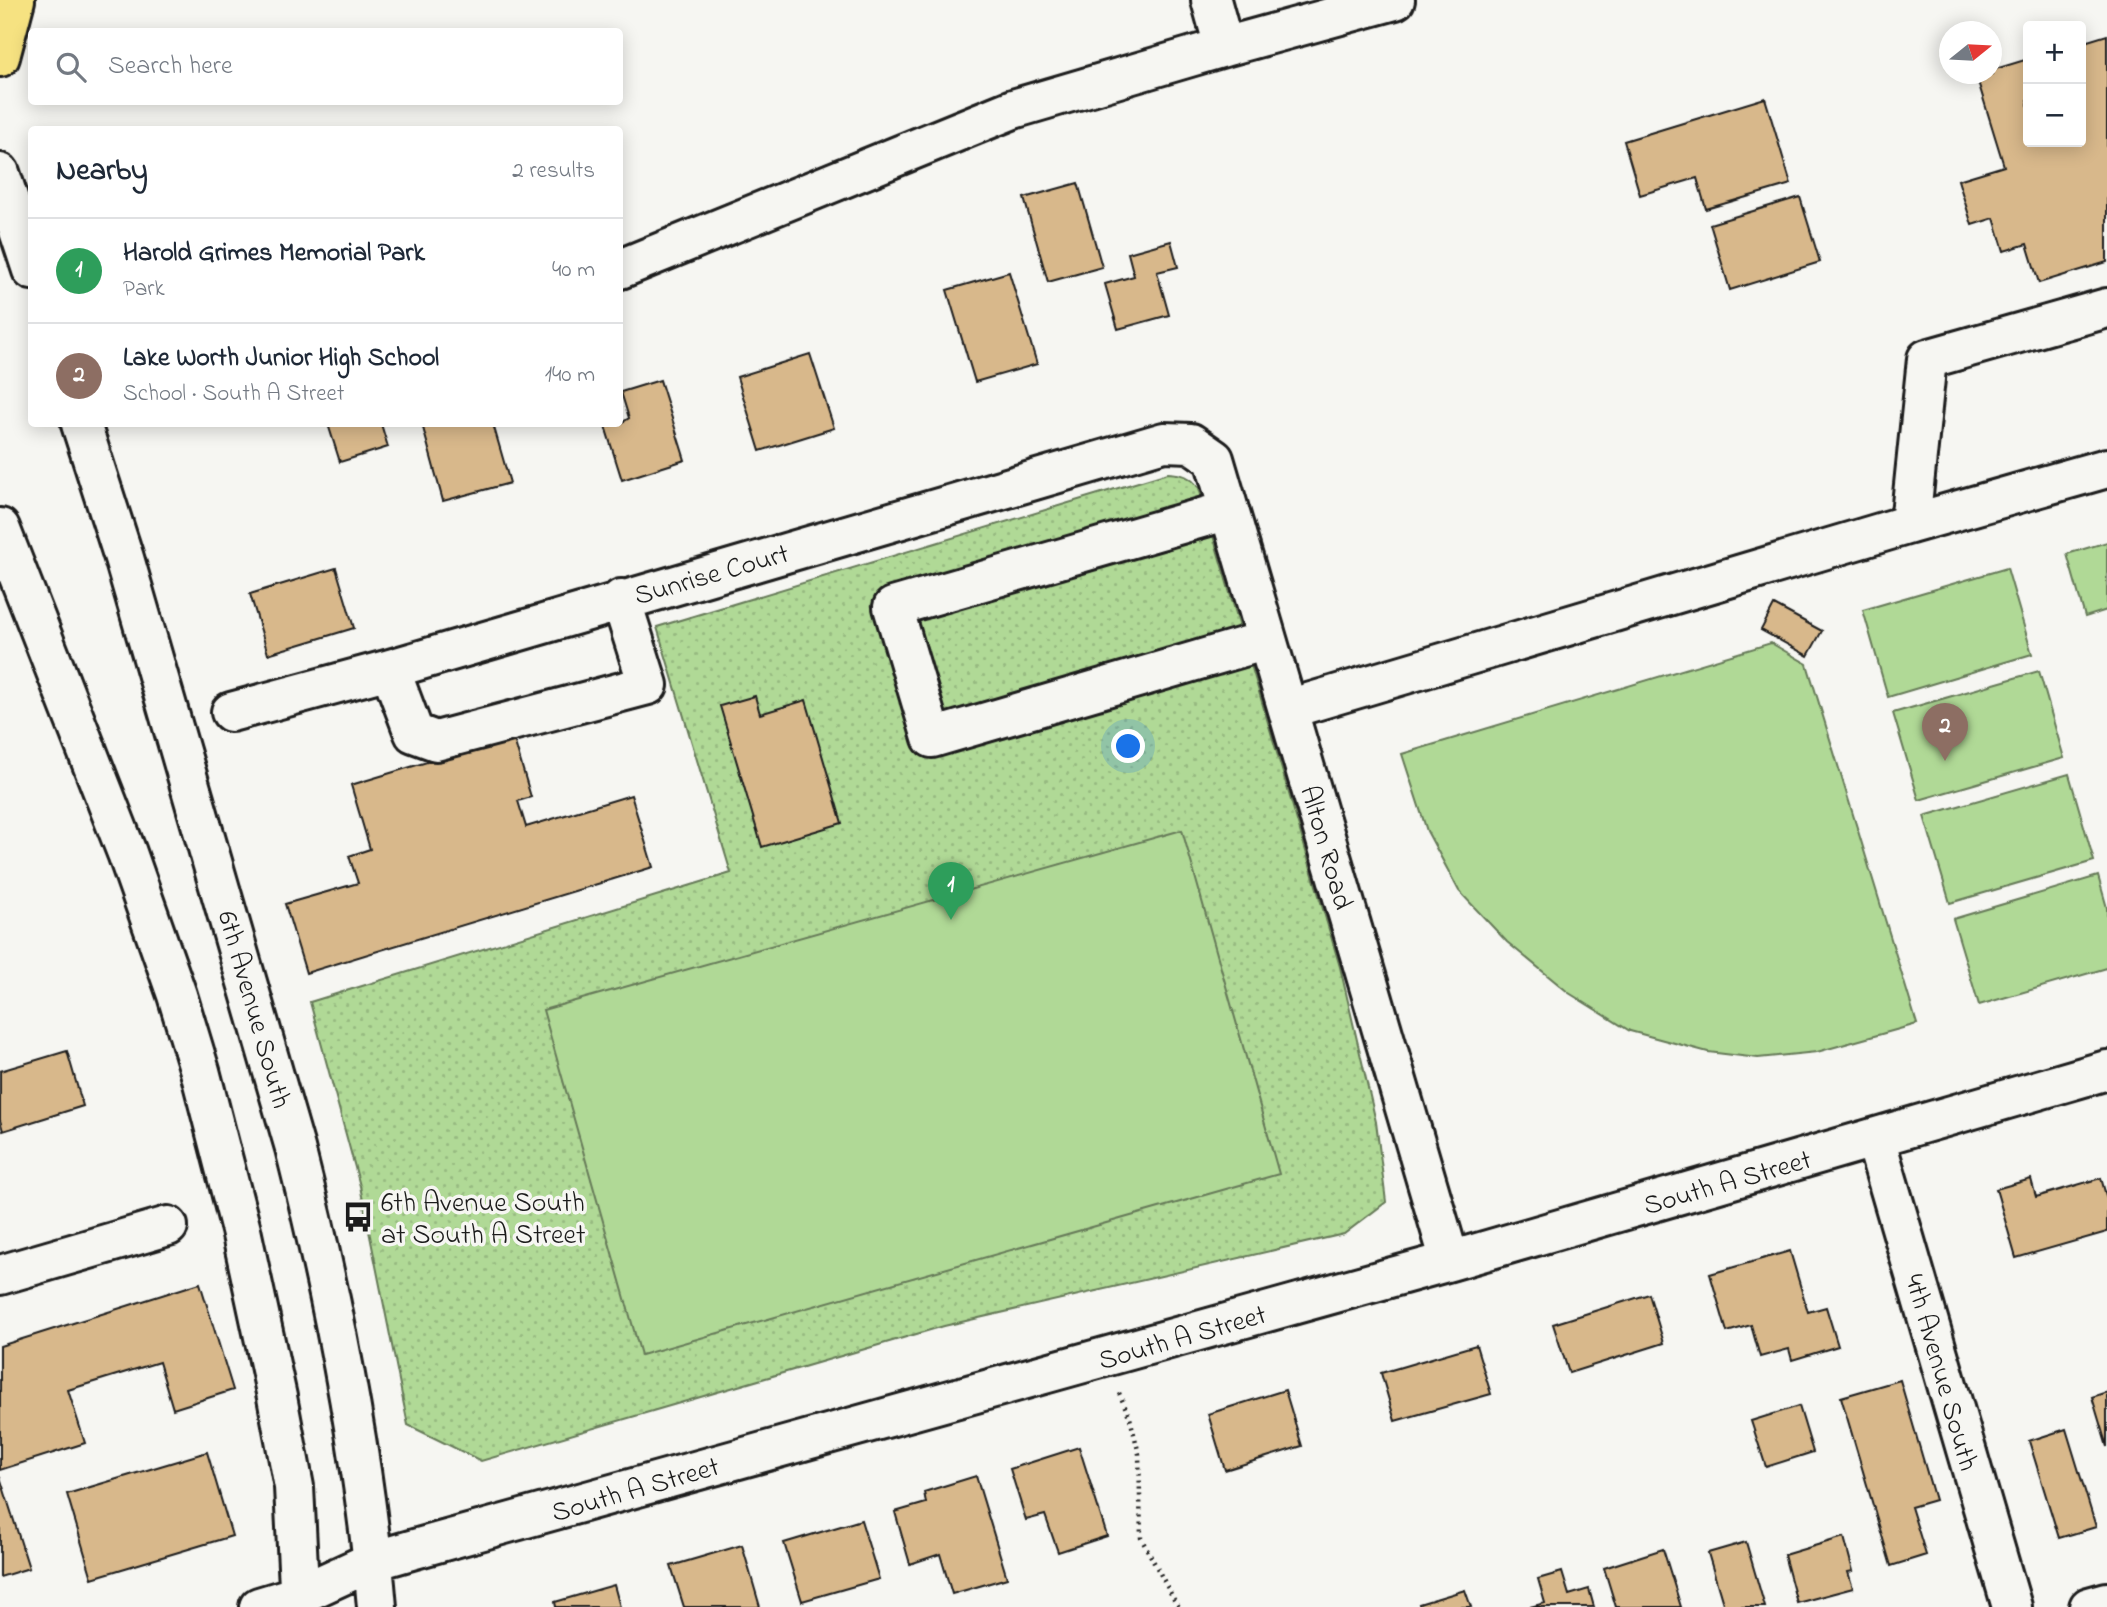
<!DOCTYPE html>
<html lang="en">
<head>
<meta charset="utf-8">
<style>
	:root { --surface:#fff; --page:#f2f2f3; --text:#1f2937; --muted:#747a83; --line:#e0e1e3; --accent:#7c3aed }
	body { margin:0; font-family:"Indie Flower",sans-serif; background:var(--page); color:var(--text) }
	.controls { position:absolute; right:21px; top:21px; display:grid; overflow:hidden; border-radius:7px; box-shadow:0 4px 18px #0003 }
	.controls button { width:63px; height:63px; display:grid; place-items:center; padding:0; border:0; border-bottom:2px solid var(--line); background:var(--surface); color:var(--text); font:35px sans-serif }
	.compass { position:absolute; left:1939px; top:21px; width:63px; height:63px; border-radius:50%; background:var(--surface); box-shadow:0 4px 18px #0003; rotate:72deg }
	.you { position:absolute; left:1129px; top:747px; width:24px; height:24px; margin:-18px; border:5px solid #fff; border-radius:50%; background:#1a73e8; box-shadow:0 0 0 10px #1a73e833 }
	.badge { display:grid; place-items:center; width:46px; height:46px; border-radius:50%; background:var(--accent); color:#fff; font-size:23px; font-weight:700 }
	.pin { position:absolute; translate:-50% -58px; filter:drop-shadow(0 2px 4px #0008) }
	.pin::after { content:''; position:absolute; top:37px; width:24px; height:21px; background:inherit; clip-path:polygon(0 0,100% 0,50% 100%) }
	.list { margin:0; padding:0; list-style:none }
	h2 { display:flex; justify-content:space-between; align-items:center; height:91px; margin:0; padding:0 28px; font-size:30px }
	h2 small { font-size:23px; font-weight:400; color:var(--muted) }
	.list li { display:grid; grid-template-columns:46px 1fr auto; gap:21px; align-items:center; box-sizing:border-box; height:105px; padding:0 28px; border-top:2px solid var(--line) }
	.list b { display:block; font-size:26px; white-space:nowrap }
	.list p { margin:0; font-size:23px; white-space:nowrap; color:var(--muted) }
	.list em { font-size:23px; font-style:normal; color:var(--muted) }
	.icon { flex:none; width:38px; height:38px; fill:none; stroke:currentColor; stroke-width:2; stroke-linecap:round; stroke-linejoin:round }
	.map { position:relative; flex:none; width:2107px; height:1607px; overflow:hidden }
	.search { position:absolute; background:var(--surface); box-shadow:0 4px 18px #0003; left:28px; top:28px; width:595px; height:77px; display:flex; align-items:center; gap:18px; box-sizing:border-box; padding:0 24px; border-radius:7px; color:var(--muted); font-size:26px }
	.panel { position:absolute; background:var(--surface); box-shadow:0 4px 18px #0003; left:28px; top:126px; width:595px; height:301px; border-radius:7px }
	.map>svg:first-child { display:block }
</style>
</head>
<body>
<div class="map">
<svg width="2107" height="1607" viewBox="0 0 2107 1607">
	<defs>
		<pattern id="park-dots" width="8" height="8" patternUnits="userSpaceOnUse" patternTransform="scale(1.75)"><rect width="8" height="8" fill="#b0d996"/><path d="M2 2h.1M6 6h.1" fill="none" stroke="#97ba81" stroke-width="1.8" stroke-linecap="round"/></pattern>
	</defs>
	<rect width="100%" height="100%" fill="#f6f6f2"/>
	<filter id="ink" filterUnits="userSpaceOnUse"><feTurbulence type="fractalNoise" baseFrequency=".0143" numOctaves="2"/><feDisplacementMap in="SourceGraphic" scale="14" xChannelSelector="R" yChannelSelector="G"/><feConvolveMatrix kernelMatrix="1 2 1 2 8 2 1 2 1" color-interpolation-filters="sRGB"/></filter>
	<g filter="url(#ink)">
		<!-- park -->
		<path fill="url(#park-dots)" stroke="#667a59" stroke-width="2" d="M1168,473C1183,474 1190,476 1199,488L1340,967L1376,1122L1386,1202L1344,1234L944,1326L481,1461L408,1425L360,1186L310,1002L731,873L657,627Z"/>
		<!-- garden -->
		<path fill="#b0d996" stroke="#667a59" stroke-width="2" d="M2107,542V610L2085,617L2067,554Z
			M2007,568L2032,654L1888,697L1863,610Z
			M1771,643L1807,664L1917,1024L1817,1052L1758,1058L1708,1052L1630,1031L1569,993L1507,942L1459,891L1427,831L1402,754Z
			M2039,671L2064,758L1919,800L1893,713Z
			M2069,774L2094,861L1950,903L1924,816Z
			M1182,830L1279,1174L641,1355L543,1010Z
			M2098,876L2107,908V968L1979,1005L1953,919Z"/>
		<!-- building -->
		<path fill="#d8b88b" stroke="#1c1c1c" stroke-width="2" d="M2107,35V262L2039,283L2027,244L2004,251L1994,218L1972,225L1958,180L2004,166L1976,75L1992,74V70L2028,59V142H2081V43Z
			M1765,98L1791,184L1706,209L1697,178L1640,195L1624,141Z
			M1078,183L1102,267L1048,282L1024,198Z
			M1800,197L1820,262L1730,290L1710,224Z
			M1171,241L1178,267L1157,272L1169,315L1118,329L1105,284L1134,276L1128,253Z
			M1009,272L1037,364L975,382L947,290Z
			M810,354L834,428L760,451L737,377Z
			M660,380L685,460L622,480L605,426L620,424L629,418L621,392Z
			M328,424H381L388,447L340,462Z
			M422,424H493L510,483L443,501Z
			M336,568L354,628L268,654L250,594Z
			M1774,605L1822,631L1808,656L1761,630Z
			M755,696L760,714L806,700L842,823L762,847L720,706Z
			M513,736L531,797L518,801L526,827L631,795L653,867L306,973L285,904L358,883L349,856L370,849L351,785Z
			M67,1051L83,1106L3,1131L0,1120V1071Z
			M2101,1178L2107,1199V1232L2016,1258L1996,1189L2031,1179L2036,1197Z
			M1790,1251L1808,1312L1826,1307L1838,1346L1792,1360L1789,1349L1760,1357L1751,1325L1727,1332L1710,1274Z
			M200,1283L233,1390L173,1409L159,1362L68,1390L85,1443L0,1470V1346Z
			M1649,1294L1664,1343L1569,1373L1553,1324Z
			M1476,1345L1491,1394L1395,1421L1381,1373Z
			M1900,1380L1935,1500L1911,1507L1926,1555L1891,1566L1841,1397Z
			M1285,1390L1302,1446L1225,1470L1208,1414Z
			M2107,1392V1447L2092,1397Z
			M1799,1406L1813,1452L1766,1467L1751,1421Z
			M2066,1429L2096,1527L2059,1538L2029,1441Z
			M1079,1447L1107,1536L1058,1552L1045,1515L1026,1520L1010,1469Z
			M207,1452L232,1536L92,1578L67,1494Z
			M976,1476L1007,1578L952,1594L940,1554L910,1564L895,1512L926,1503L924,1492Z
			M0,1477L29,1568L0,1577Z
			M861,1520L879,1579L802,1601L784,1543Z
			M1844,1537L1853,1571L1848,1572L1853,1588L1797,1603L1784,1555Z
			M1746,1542L1765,1607H1724L1708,1553Z
			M742,1545L760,1607H684L671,1566Z
			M1663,1549L1681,1607H1616L1604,1568Z
			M1562,1572L1569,1595L1589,1589L1594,1607H1530L1545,1603L1538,1579Z
			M614,1585L620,1607H556L555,1602Z
			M1465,1590L1471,1607H1420L1419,1604Z"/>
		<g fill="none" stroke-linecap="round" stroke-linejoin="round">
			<!-- minor casing -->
			<g stroke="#1c1c1c" stroke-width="44">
				<path id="minor" d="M1211,0L1224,47L1395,0
					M0,173L32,270
					M620,269L1013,109L1224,47
					M2107,308L1927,359L1910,524L2107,468
					M81,424L124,558L295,1148C333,1299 364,1452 377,1607
					M1229,510L893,607L932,738L1267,640
					M0,528L127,853L177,995L200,1071L241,1230L277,1397L294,1487L300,1607
					M390,669L414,733L436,741L648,685L621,599
					M1288,709L1910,524
					M231,712L390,669L1164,442L1191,443L1214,459L1450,1261
					M1875,1138L2012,1607
					M0,1275L168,1226
					M259,1607L299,1595L373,1561L411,1550L1450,1261L2107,1070
					M2089,1607L2107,1602"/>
			</g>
			<!-- highway casing -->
			<g stroke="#1c1c1c" stroke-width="44">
				<path id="highway" d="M0,57L15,0"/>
			</g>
			<!-- path -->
			<path stroke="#1c1c1c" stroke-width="4.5" stroke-dasharray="2 5" stroke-linecap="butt" d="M1119,1393L1130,1418L1139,1454L1141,1538L1178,1607"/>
			<!-- minor -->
			<use href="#minor" stroke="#f6f6f2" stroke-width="38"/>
			<!-- highway -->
			<use href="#highway" stroke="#f6e281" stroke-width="38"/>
		</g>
	</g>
	<!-- icons -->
	<defs>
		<g id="bus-bare" transform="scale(2.415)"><path d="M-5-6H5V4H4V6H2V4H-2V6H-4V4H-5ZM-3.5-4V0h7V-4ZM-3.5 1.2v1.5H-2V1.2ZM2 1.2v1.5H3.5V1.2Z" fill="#1c1c1c" stroke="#f6f6f2" stroke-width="2.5" paint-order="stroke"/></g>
	</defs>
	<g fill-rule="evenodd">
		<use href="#bus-bare" x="358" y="1217"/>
	</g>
	<g text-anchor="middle" stroke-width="7" stroke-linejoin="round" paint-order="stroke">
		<!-- street labels -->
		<g font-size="28" fill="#1c1c1c" stroke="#f6f6f2">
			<text transform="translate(711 573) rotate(-16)" y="10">Sunrise Court</text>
			<text transform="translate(1328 847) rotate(74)" y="10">Alton Road</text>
			<text transform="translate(256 1009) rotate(74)" y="10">6th Avenue South</text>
			<text transform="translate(1727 1181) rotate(-16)" y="10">South A Street</text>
			<text transform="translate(1182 1336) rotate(-16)" y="10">South A Street</text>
			<text transform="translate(1943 1372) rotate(74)" y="10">4th Avenue South</text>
			<text transform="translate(635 1488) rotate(-16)" y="10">South A Street</text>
		</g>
		<!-- poi labels -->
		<g font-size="28" fill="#1c1c1c" stroke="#f6f6f2" text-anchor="start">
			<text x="381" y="1211">6th Avenue South<tspan x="381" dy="32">at South A Street</tspan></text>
		</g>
	</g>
</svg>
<div class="controls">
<button>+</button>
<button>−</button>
</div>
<svg class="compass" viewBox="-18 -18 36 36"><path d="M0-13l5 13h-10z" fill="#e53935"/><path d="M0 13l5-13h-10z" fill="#747a83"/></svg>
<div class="you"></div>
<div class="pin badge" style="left:951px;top:920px;background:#2e9e5b">1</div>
<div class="pin badge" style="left:1945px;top:761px;background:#8d6e63">2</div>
<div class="search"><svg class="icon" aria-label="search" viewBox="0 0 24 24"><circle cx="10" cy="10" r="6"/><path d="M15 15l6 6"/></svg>Search here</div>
<section class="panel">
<h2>Nearby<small>2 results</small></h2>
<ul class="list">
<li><span class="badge" style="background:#2e9e5b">1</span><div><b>Harold Grimes Memorial Park</b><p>Park</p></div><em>40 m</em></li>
<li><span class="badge" style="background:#8d6e63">2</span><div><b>Lake Worth Junior High School</b><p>School · South A Street</p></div><em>140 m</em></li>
</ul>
</section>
</div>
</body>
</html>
